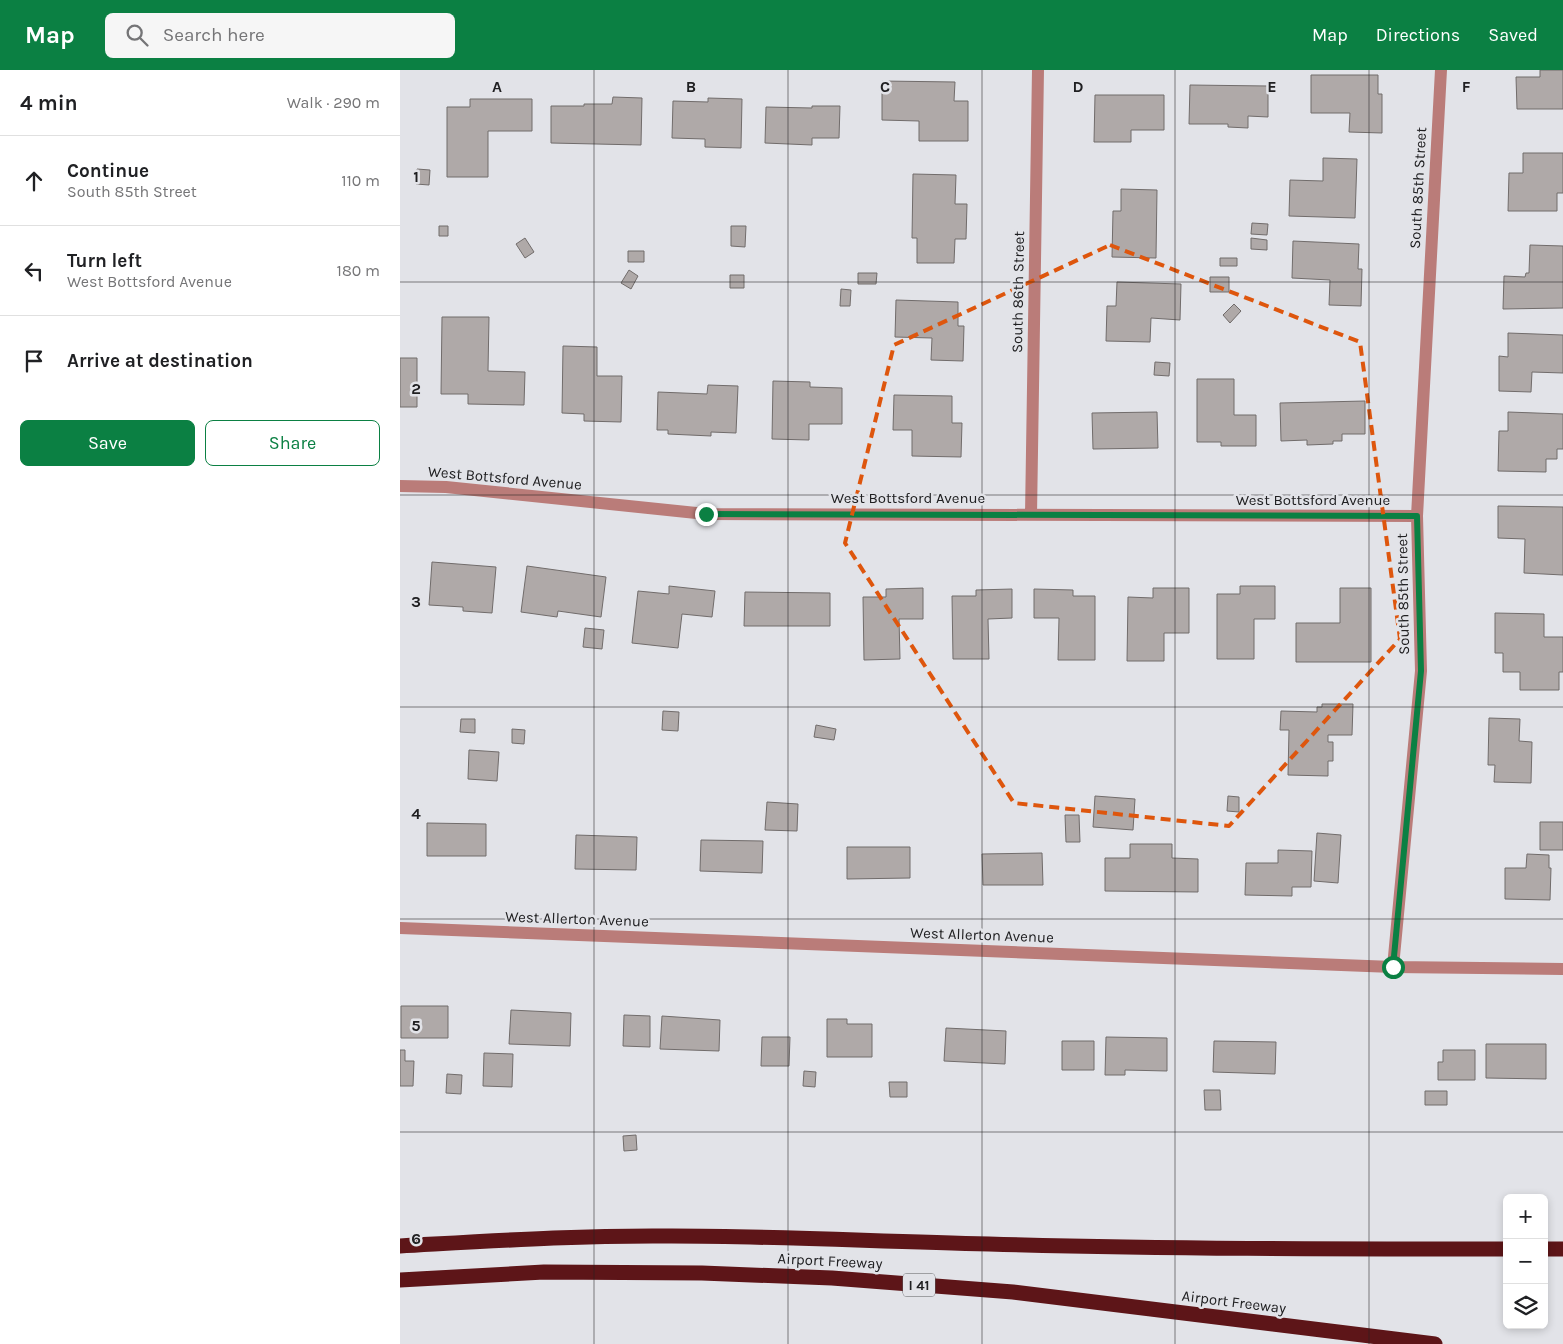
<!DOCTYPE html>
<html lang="en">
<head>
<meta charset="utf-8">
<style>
	:root { --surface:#fff; --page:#f6f6f6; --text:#202124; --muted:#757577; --line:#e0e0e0; --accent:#0b8043 }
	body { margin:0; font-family:Karla,sans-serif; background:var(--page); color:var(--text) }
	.controls { position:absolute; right:15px; bottom:15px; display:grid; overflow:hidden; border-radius:8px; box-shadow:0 2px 8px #0003 }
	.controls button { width:45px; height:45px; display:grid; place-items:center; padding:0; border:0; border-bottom:1px solid var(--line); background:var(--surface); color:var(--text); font:25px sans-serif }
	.stop { position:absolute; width:15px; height:15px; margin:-11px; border:4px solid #0b8043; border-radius:50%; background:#fff }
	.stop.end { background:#0b8043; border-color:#fff; box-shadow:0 1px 5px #0008 }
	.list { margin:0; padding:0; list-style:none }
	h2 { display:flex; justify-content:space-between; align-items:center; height:65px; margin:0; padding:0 20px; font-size:21px }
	h2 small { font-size:16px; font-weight:400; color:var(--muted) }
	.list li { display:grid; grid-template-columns:32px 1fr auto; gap:15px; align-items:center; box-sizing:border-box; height:90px; padding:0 20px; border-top:1px solid var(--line) }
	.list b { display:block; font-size:19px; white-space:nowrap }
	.list p { margin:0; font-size:16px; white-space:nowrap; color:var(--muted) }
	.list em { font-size:16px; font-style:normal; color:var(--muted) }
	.actions { display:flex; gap:10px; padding:15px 20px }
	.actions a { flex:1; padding:11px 0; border:1px solid var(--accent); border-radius:8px; text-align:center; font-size:18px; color:var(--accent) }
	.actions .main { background:var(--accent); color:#fff }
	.icon { flex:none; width:28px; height:28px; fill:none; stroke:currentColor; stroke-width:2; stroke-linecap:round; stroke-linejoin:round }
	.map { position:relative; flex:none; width:1163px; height:1274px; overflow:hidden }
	header { display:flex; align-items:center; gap:30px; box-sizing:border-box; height:70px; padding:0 25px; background:var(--accent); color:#fff }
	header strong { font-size:24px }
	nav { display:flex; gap:28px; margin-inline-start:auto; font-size:18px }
	.search { width:350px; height:45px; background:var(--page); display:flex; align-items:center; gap:12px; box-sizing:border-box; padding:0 18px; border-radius:8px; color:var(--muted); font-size:19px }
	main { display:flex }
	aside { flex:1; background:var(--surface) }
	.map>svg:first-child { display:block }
</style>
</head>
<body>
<header>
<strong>Map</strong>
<div class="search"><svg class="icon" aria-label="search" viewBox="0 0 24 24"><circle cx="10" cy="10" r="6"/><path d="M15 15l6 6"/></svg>Search here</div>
<nav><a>Map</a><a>Directions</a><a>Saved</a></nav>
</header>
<main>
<aside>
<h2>4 min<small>Walk · 290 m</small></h2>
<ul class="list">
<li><svg class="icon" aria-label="ahead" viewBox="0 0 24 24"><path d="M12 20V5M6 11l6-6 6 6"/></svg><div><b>Continue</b><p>South 85th Street</p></div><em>110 m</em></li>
<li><svg class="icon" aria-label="left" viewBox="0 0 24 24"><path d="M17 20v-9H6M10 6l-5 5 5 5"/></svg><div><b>Turn left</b><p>West Bottsford Avenue</p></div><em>180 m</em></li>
<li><svg class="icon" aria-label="arrive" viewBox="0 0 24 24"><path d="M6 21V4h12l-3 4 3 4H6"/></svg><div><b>Arrive at destination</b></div></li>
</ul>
<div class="actions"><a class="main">Save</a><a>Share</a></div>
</aside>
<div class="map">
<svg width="1163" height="1274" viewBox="0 0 1163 1274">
	<rect width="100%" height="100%" fill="#e2e3e8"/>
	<!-- building -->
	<path fill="#afa9a8" stroke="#716c6b" d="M1140,0H1163V39H1117L1116,7H1140Z
		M911,5H978V24H982V63L949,62L950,43H911Z
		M482,11L555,12L554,31H568V71H519V51L482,50Z
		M790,15L868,16V47L848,46V58L828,57V54H789Z
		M695,25H764V60H731V72H694Z
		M213,27L242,28L241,75L151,73V36H184V34H212Z
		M308,28L342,29L341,78L305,77V69L272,68L273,31L308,32Z
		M70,29H132V61H88V107H47V37H70Z
		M412,36H440L439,68H412V75L365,73L366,37L412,38Z
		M1123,83H1163V123H1157V141H1108L1109,103H1123Z
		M923,88L957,89L955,148L889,146L890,110L923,111Z
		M17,99L30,100L29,115L16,114Z
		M513,104L556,105L555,134H567L566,169H555L554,193H517V168H512Z
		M721,119L757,120L756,188L712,187L713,141H721Z
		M852,153L868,154L867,165L851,164Z
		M39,156H48V166H39Z
		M331,156H346L345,177L331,176Z
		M125,168L134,182L125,188L116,174Z
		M851,168L867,170V180L851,179Z
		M893,171L959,174L958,199H962L961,236L929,235L930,210L892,208Z
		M1130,175L1163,176V238L1103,239L1104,206L1125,207L1126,203H1129Z
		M228,181H244V192H228Z
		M820,188H837V196H820Z
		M229,200L238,206L231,219L221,213Z
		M458,203H477L476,214H458Z
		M330,205H344V218H330Z
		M810,207H829V222H810Z
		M717,212L781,214L780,250L751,248L750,272L706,271L707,236H716Z
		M441,219L451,220L450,236H440Z
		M496,230L558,232V256H564L563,291L531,290L532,268L495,267Z
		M834,234L841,241L830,253L823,245Z
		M42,247H89L88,301L125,302L124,335L68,334V324H41Z
		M1108,263L1163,265V303L1132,302L1131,322L1099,321V286L1108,287Z
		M163,276L197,277V306H222L221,352L184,351V344L162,343Z
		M0,288H17V337H0Z
		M755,292L770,293L769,306L754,305Z
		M797,309H834V345H856V376H821V372H797Z
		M373,311L410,312V317L442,318V354H409V370L372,369Z
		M308,315L338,316L336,363L311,362V366L268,364V360H257L258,322L307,324Z
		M494,325L552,326V353H562L561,387L512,386V360H493Z
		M965,331V364H942V371H933V374L907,375V370L881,371L880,333Z
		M757,342L758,378L693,379L692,343Z
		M1108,342L1163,344V379H1157V389H1146V402L1098,401L1099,361H1108Z
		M1098,436L1163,437V505L1124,503L1125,469L1098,468Z
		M32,492L96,497L92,543L63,541V537L29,535Z
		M127,496L206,507L201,547L158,541L157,547L121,542Z
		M269,516L315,521L312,547L282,544L278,578L232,573L238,521L269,524Z
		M840,516H875V549H854V589H817V524H840Z
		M523,518V549H499L500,589L464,590L463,527H486V519Z
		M753,518H789V563H764V591H727L728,527L753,528Z
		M940,518H971V592H896V553H940Z
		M612,519V548L588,549L589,589H553L552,526H576V520Z
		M634,519L673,520V526H695V590H658L659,548H634Z
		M345,522L430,523V556H344Z
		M1095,543L1144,544V567H1163V602H1159V620H1120V602H1103V583H1095Z
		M185,558L204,560L202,579L183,577Z
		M922,634H953L952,665H928V672H933V691H928V706L888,705L889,660H880L881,641L917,642V637H922Z
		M263,641L279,642L278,661L262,660Z
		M1089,648L1120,649L1119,671L1132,672L1131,713L1094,712L1095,695H1088Z
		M61,649H75V663L60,662Z
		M416,655L436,659L434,670L414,667Z
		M112,659L125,660L124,674L112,673Z
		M69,680L99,682L97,711L68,709Z
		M695,726L735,729L733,760L693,757Z
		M828,726L839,727V742L827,741Z
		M367,732L398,734L397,761L365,760Z
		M665,745H679L680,772H666Z
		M1140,752H1163V780H1140Z
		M27,753L86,754V786H27Z
		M917,763L941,765L938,813L914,811Z
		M176,765L237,767L236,800L175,799Z
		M301,770L363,771L362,803L300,801Z
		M730,774H772V788L798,789V822L705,821V788H730Z
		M447,777H510V808L447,809Z
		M878,780L912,781L911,817H892V826L845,825L846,793H878Z
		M642,783L643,815H583L582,784Z
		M1127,784L1149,785V798H1151L1150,830L1105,829V798H1126Z
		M1,936H48V968H1Z
		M111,940L171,943L170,976L109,974Z
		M224,945L250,946V977L223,976Z
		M262,946L320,950L319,981L260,979Z
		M427,949H447V954H472V987H427Z
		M546,958L606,961L605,994L544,991Z
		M362,967H390L389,996H361Z
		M706,967L767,968V1001L725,1000V1005H705Z
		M662,971H694V1000H662Z
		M814,971L876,972L875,1004L813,1002Z
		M1086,974H1146V1009L1086,1008Z
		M0,980H5V991H14L13,1016H0Z
		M1043,980H1075V1010H1038V992H1043Z
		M84,983L113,984L112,1017L83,1016Z
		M404,1001L416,1002L415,1017L403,1016Z
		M47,1004L62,1005L61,1024L46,1023Z
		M489,1012H507V1027H490Z
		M804,1020H820L821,1040H805Z
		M1025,1021H1047V1035H1025Z
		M236,1065L237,1080L224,1081L223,1066Z"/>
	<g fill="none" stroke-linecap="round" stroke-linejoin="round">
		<!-- street -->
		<path stroke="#ba7c79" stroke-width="12" d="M0,416L46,417L306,444L1017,446
			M631,445L638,0
			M0,858L993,897L1163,899
			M993,897L1021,601L1017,446L1041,0"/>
		<!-- highway -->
		<path stroke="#5d1518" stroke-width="15" d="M0,1176C91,1171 182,1165 272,1166C378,1166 484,1172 589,1174C762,1179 934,1179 1107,1179
			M1144,1179H1163
			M0,1210L144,1202L302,1203L432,1208L613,1222L1035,1274"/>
	</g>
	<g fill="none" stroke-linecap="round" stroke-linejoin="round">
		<!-- route -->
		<path stroke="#0b8043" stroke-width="6" d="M306,444L1017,446L1021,601L993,897"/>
	</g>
	<!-- marked area -->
	<path fill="none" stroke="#de560d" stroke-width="4" stroke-dasharray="10 6" stroke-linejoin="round" d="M710,175L960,272L1000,569L829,756L614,733L445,473L494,275Z"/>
	<!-- grid -->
	<path fill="none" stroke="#202022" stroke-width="1" stroke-opacity="0.55" d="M194,0V1274M388,0V1274M582,0V1274M775,0V1274M969,0V1274M0,212H1163M0,425H1163M0,637H1163M0,849H1163M0,1062H1163"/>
	<g text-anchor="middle" stroke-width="5" stroke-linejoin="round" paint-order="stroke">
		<!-- shield labels -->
		<rect fill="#e2e3e8" stroke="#5a5a5d" stroke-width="1" x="503" y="1203.5" width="32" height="23" rx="4"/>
		<g font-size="14" font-weight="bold" fill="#202022">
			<text x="519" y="1220">I 41</text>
		</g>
		<!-- street labels -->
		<g font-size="15" fill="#202022" stroke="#e2e3e8">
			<text transform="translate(1018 118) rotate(-87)" y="5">South 85th Street</text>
			<text transform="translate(618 222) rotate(-89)" y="5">South 86th Street</text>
			<text transform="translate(105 408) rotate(5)" y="5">West Bottsford Avenue</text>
			<text x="508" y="433">West Bottsford Avenue</text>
			<text x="913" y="435">West Bottsford Avenue</text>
			<text transform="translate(1003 524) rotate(-91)" y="5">South 85th Street</text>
			<text transform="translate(177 849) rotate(2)" y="5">West Allerton Avenue</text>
			<text transform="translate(582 865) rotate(2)" y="5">West Allerton Avenue</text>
			<text transform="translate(430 1191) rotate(3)" y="5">Airport Freeway</text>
			<text transform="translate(834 1232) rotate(7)" y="5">Airport Freeway</text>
		</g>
	</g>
	<g font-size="16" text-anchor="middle" font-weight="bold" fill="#202022" stroke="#e2e3e8" stroke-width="5" stroke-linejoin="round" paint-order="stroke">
		<text x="97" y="22">A</text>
		<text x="291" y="22">B</text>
		<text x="485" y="22">C</text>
		<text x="678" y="22">D</text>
		<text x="872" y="22">E</text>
		<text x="1066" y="22">F</text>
		<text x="16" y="112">1</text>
		<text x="16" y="324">2</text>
		<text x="16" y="537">3</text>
		<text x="16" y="749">4</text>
		<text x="16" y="961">5</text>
		<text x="16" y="1174">6</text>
	</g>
</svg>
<div class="controls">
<button>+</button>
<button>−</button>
<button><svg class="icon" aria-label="layers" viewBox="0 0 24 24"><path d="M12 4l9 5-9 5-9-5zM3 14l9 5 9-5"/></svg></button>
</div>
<div class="stop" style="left:993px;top:897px"></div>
<div class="stop end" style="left:306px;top:444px"></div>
</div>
</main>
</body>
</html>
